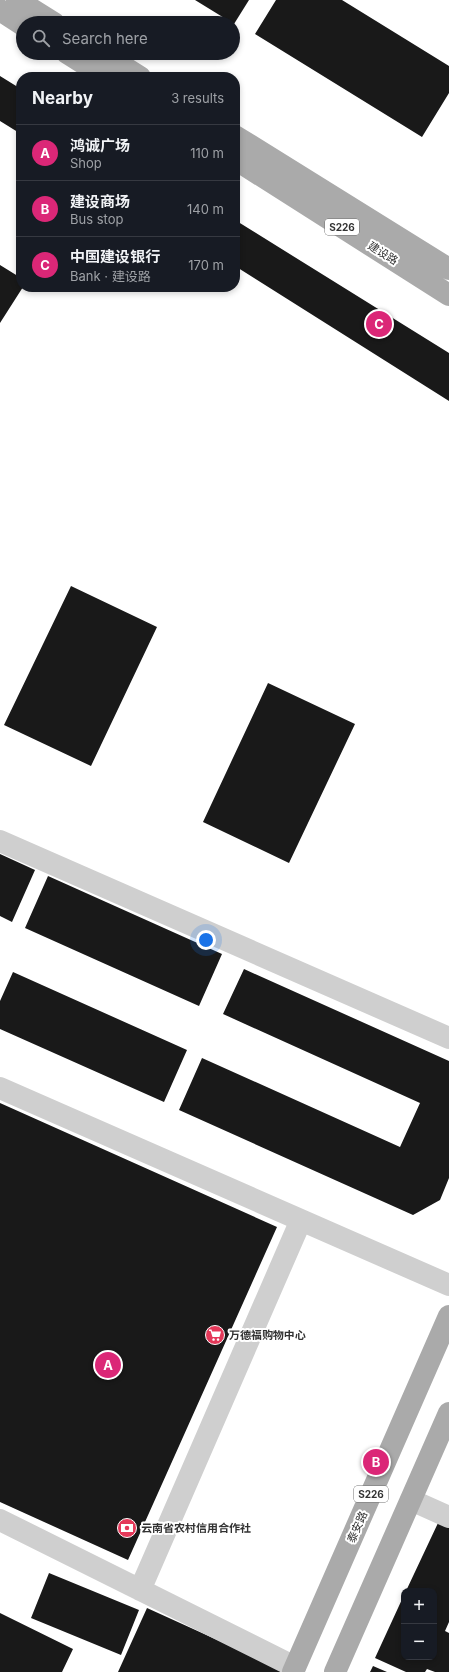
<!DOCTYPE html>
<html lang="en">
<head>
<meta charset="utf-8">
<style>
	:root { --surface:#171b24; --page:#20242c; --text:#f1f3f6; --muted:#9ea1a6; --line:#363941; --accent:#db2777 }
	body { margin:0; font-family:Inter,"Noto Sans SC",sans-serif; background:var(--page); color:var(--text) }
	.controls { position:absolute; right:12px; bottom:12px; display:grid; overflow:hidden; border-radius:8px; box-shadow:0 2px 6px #0003 }
	.controls button { width:36px; height:36px; display:grid; place-items:center; padding:0; border:0; border-bottom:1px solid var(--line); background:var(--surface); color:var(--text); font:20px sans-serif }
	.you { position:absolute; left:206px; top:940px; width:14px; height:14px; margin:-10px; border:3px solid #fff; border-radius:50%; background:#1a73e8; box-shadow:0 0 0 6px #1a73e833 }
	.badge { display:grid; place-items:center; width:26px; height:26px; border-radius:50%; background:var(--accent); color:#fff; font-size:13px; font-weight:700 }
	.pin { position:absolute; translate:-50% -50%; border:2px solid #fff; box-shadow:0 1px 4px #0006 }
	.list { margin:0; padding:0; list-style:none }
	h2 { display:flex; justify-content:space-between; align-items:center; height:52px; margin:0; padding:0 16px; font-size:17px }
	h2 small { font-size:13px; font-weight:400; color:var(--muted) }
	.list li { display:grid; grid-template-columns:26px 1fr auto; gap:12px; align-items:center; box-sizing:border-box; height:56px; padding:0 16px; border-top:1px solid var(--line) }
	.list b { display:block; font-size:15px; white-space:nowrap }
	.list p { margin:0; font-size:13px; white-space:nowrap; color:var(--muted) }
	.list em { font-size:13px; font-style:normal; color:var(--muted) }
	.icon { flex:none; width:22px; height:22px; fill:none; stroke:currentColor; stroke-width:2; stroke-linecap:round; stroke-linejoin:round }
	.map { position:relative; flex:none; width:449px; height:1672px; overflow:hidden }
	.search { position:absolute; background:var(--surface); box-shadow:0 2px 6px #0003; left:16px; top:16px; width:224px; height:44px; display:flex; align-items:center; gap:10px; box-sizing:border-box; padding:0 14px; border-radius:22px; color:var(--muted); font-size:15px }
	.panel { position:absolute; background:var(--surface); box-shadow:0 2px 6px #0003; left:16px; top:72px; width:224px; height:220px; border-radius:16px }
	.map>svg:first-child { display:block }
</style>
</head>
<body>
<div class="map">
<svg width="449" height="1672" viewBox="0 0 449 1672">
	<rect width="100%" height="100%" fill="#fff"/>
	<!-- building -->
	<path fill="#191919" d="M195,0H249L234,24Z
		M276,0H342L449,66V93L422,137L255,34Z
		M0,76L21,89V134L0,121Z
		M235,220L449,353V401L235,266Z
		M0,265L21,278V287H23L0,323Z
		M71,586L157,627L91,766L4,725Z
		M268,683L355,724L289,863L203,822Z
		M0,854L35,870L12,922L0,916Z
		M48,876L222,954L199,1006L25,928Z
		M244,969L449,1061V1178L440,1200L413,1215L179,1110L202,1058L400,1147L420,1103L223,1014Z
		M13,972L187,1050L164,1102L0,1029V1001Z
		M0,1103L277,1227L128,1560L0,1502Z
		M438,1523L449,1528V1622L445,1631L449,1633V1672H435L427,1669L425,1672H406L375,1658L404,1595V1657H434V1591H406Z
		M49,1573L139,1610L121,1655L31,1618Z
		M147,1608L281,1669L280,1672H118Z
		M0,1613L73,1649L62,1672H0Z
		M373,1666L387,1672H370Z"/>
	<g fill="none" stroke-linecap="round" stroke-linejoin="round">
		<!-- minor -->
		<path stroke="#cfcfcf" stroke-width="22" d="M0,841L449,1038
			M0,1088L449,1285
			M411,1500L449,1517
			M0,1520L295,1667
			M140,1590L301,1220"/>
		<!-- major -->
		<path stroke="#aaa" stroke-width="22" d="M17,0L54,23
			M0,10L23,25
			M67,53L105,77
			M102,53L140,77
			M235,136L449,269
			M235,159L449,295
			M293,1672L449,1316
			M335,1672L449,1413"/>
	</g>
	<!-- icons -->
	<defs>
		<g id="supermarket-disc" transform="scale(1)"><circle r="9.5" fill="#e43859" stroke="#fff"/><path d="M-6-5.5h2.5l.6 2H6L4.5 2H-2.5L-4.4-4H-6ZM-1.5 3.2a1.3 1.3 0 1 0 .1 0ZM3 3.2a1.3 1.3 0 1 0 .1 0Z" fill="#fff"/></g>
		<g id="bank-disc" transform="scale(1)"><circle r="9.5" fill="#e43859" stroke="#fff"/><path d="M-6-4H6V4H-6ZM0-2.3a2.3 2.3 0 1 0 0 4.6a2.3 2.3 0 1 0 0-4.6Z" fill="#fff"/></g>
	</defs>
	<g fill-rule="evenodd">
		<use href="#supermarket-disc" x="215" y="1335"/>
		<use href="#bank-disc" x="127" y="1528"/>
	</g>
	<g text-anchor="middle" stroke-width="4" stroke-linejoin="round" paint-order="stroke">
		<!-- shield labels -->
		<g fill="#fff" stroke="#707070" stroke-width="1">
			<rect x="325" y="219" width="34" height="16" rx="3"/>
			<rect x="354" y="1486" width="34" height="16" rx="3"/>
		</g>
		<g font-size="10" font-weight="bold" fill="#323232">
			<text x="342" y="231">S226</text>
			<text x="371" y="1498">S226</text>
		</g>
		<!-- street labels -->
		<g font-size="11" fill="#323232" stroke="#fff">
			<text transform="translate(383 253) rotate(32)" y="4">建设路</text>
			<text transform="translate(357 1527) rotate(-66)" y="4">泰安路</text>
		</g>
		<!-- poi labels -->
		<g font-size="11" font-weight="bold" fill="#323232" stroke="#fff" text-anchor="start">
			<text x="229" y="1339">万德福购物中心</text>
			<text x="141" y="1532">云南省农村信用合作社</text>
		</g>
	</g>
</svg>
<div class="controls">
<button>+</button>
<button>−</button>
</div>
<div class="you"></div>
<div class="pin badge" style="left:108px;top:1365px">A</div>
<div class="pin badge" style="left:376px;top:1462px">B</div>
<div class="pin badge" style="left:379px;top:324px">C</div>
<div class="search"><svg class="icon" aria-label="search" viewBox="0 0 24 24"><circle cx="10" cy="10" r="6"/><path d="M15 15l6 6"/></svg>Search here</div>
<section class="panel">
<h2>Nearby<small>3 results</small></h2>
<ul class="list">
<li><span class="badge">A</span><div><b>鸿诚广场</b><p>Shop</p></div><em>110 m</em></li>
<li><span class="badge">B</span><div><b>建设商场</b><p>Bus stop</p></div><em>140 m</em></li>
<li><span class="badge">C</span><div><b>中国建设银行</b><p>Bank · 建设路</p></div><em>170 m</em></li>
</ul>
</section>
</div>
</body>
</html>
